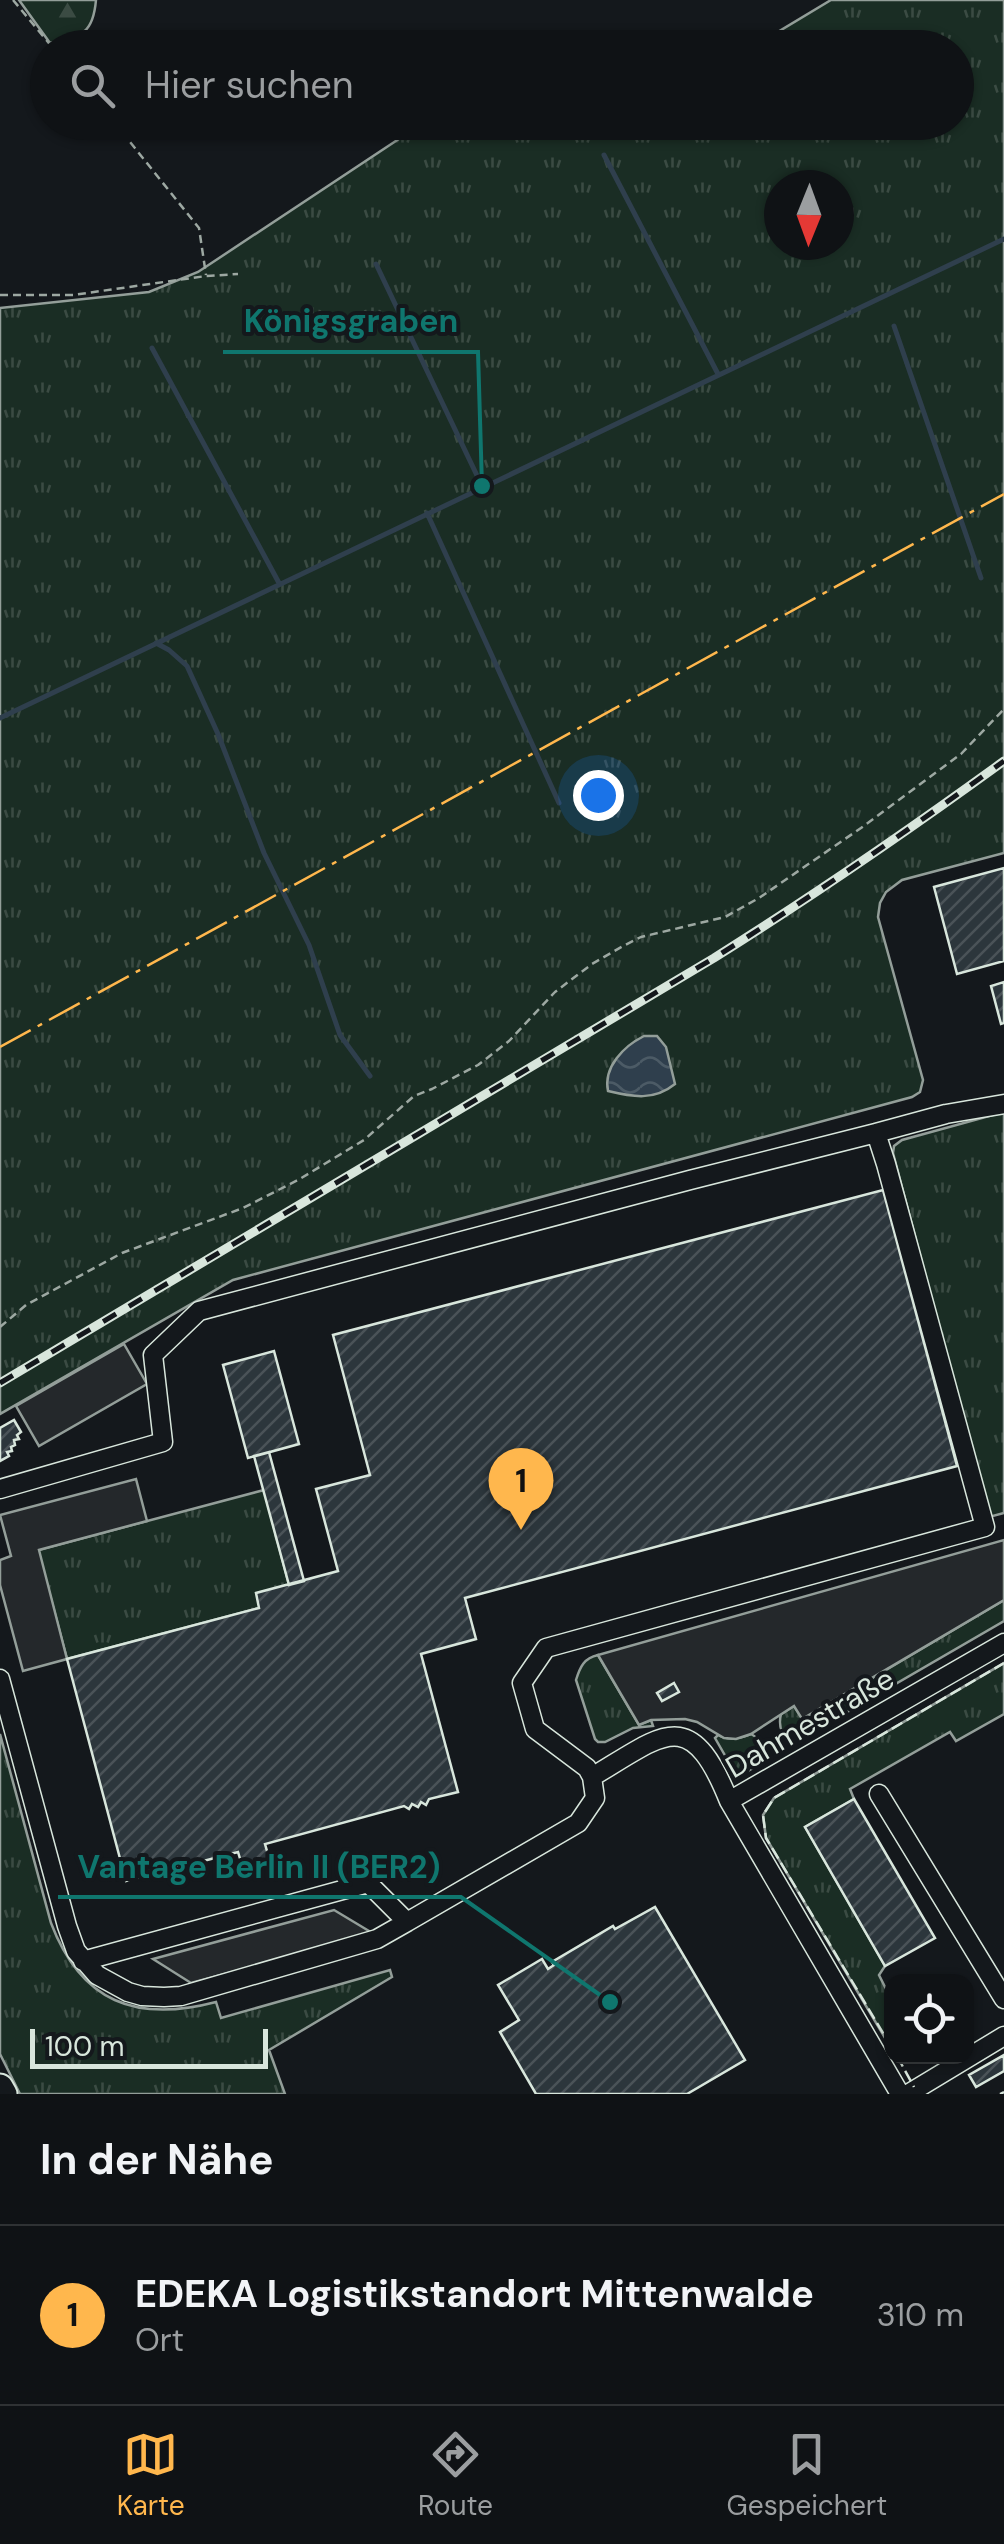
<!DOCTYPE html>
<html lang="de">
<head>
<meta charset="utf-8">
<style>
	:root { --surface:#0f1215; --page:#181b1e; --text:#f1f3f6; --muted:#9b9ea0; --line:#2f3234; --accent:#ffb74d }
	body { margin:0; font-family:"DM Sans",sans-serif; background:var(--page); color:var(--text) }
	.controls { position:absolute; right:30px; bottom:30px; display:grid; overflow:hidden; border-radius:20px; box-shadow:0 2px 8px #0004 }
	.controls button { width:90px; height:90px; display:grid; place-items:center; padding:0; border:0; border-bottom:2px solid var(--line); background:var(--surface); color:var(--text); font:50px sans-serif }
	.compass { position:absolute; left:764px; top:170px; width:90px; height:90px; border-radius:50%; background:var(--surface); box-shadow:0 2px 8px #0004; rotate:181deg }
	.scale { position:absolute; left:30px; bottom:25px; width:238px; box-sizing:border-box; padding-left:10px; border:5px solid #d8e6dc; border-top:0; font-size:28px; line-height:35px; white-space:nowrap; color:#d8e6dc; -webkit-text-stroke:8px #14181c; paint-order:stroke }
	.you { position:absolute; left:598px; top:795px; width:35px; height:35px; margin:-25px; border:8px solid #fff; border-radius:50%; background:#1a73e8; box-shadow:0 0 0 15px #1a73e833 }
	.badge { display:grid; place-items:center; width:65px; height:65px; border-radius:50%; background:var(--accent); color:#111; font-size:32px; font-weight:700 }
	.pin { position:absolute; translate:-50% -82px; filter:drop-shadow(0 2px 5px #0008) }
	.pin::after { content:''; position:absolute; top:52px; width:35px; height:30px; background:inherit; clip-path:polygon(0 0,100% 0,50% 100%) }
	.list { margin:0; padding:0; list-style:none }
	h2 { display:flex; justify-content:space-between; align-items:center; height:130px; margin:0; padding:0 40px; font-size:42px }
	h2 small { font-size:32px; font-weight:400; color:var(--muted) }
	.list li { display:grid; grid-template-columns:65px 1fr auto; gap:30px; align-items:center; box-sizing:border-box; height:180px; padding:0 40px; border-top:2px solid var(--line) }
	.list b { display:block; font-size:38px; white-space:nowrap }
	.list p { margin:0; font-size:32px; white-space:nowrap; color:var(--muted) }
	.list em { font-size:32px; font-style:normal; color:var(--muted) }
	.icon { flex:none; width:55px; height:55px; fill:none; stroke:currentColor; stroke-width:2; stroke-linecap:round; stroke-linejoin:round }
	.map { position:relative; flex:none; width:1004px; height:2094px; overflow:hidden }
	.search { position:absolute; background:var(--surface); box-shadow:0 2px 8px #0004; left:30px; right:30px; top:30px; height:110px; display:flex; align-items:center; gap:25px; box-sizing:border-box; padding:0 35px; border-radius:55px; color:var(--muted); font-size:38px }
	.sheet { height:310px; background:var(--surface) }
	nav { display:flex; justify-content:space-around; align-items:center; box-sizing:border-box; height:140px; border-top:2px solid var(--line); background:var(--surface); font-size:28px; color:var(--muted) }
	nav a { display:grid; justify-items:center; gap:5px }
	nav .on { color:var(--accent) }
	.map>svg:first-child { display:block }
</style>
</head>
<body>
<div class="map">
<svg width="1004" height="2094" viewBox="0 0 1004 2094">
	<defs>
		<pattern id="grass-tufts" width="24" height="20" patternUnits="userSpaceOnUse" patternTransform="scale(2.5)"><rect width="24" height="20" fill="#1a2d24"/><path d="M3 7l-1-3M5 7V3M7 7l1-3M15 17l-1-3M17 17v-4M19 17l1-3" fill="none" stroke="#3b4b43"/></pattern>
		<pattern id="forest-firs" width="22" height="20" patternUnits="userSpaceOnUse" patternTransform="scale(2.5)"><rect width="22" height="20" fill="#1a2d24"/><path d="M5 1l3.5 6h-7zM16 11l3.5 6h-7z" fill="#3b4b43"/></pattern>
		<pattern id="water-waves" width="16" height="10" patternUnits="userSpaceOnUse" patternTransform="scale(2.5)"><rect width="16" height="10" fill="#2f3f4d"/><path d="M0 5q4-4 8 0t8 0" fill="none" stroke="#4c5b66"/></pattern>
		<pattern id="building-hatch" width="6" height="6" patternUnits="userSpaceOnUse" patternTransform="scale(2.5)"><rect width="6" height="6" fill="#2c363c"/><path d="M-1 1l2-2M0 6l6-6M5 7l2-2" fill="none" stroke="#4a5358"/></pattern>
	</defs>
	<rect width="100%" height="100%" fill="#14181c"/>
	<!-- grass -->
	<path fill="url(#grass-tufts)" stroke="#939e99" stroke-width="2.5" fill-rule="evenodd" d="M831,0H1004V853L902,880L886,892L880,903L878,917L923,1080L920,1092L912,1097L233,1280L0,1414V308L149,292L198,272L423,123L956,122V48L753,47ZM779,185H839V245H779Z
		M1004,1112V1513L989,1517L893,1153L894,1146L902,1140Z
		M264,1490L289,1585L259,1608L67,1659L38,1550Z
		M1004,1600V1621L792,1744C782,1737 778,1726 781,1714L794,1706L803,1719Z
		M598,1655L639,1725L651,1720L653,1726L633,1728L605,1742H598L595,1739L576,1680C580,1667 584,1658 598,1655Z
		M1004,1663V1714L956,1741L950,1732L850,1789L854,1799L805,1827L885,1966L879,1975L891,1999V2048L766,1838L763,1815L774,1798Z
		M0,1734L51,1923C81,2002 136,2023 216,2002L221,2018L390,1970L392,1977L269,2050L285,2094H20L0,2054Z
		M751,1734C759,1738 767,1750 766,1760L748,1771H734L715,1738L718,1735C728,1741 741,1738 751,1734Z"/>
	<!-- forest -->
	<path fill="url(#forest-firs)" stroke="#939e99" stroke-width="2.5" d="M19,0H96C93,35 81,36 50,43Z"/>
	<!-- parking -->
	<path fill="#24282b" stroke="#939e99" stroke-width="2.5" d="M124,1344L147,1384L39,1446L16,1406Z
		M136,1479L147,1521L39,1550L67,1659L23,1671L0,1585V1560L11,1556L0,1515Z
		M1004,1540V1600L802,1719L794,1706L751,1734L736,1739L724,1738L697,1722L685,1719L651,1720L639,1725L598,1655Z
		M334,1910L374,1934L191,1983L153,1959Z"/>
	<!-- water -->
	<path fill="url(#water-waves)" stroke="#939e99" stroke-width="2.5" d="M644,1036H657L666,1047L675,1084C654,1101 633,1097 608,1091C603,1067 624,1046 644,1036Z"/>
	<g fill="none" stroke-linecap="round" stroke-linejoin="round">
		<!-- stream -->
		<path stroke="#2f3f4d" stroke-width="5" d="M604,155L718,374
			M376,264L482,486
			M894,326L981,578
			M152,348L279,583
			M427,513L559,803
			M156,643L169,650L187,666L218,734L264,853L309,945L340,1035L370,1076
			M0,718L1004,239"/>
	</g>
	<!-- building -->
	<path fill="url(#building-hatch)" stroke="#d8e6dc" stroke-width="2.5" d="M1004,868V961L957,974L934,887Z
		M1004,982V1023L1001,1024L991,986Z
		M883,1190L957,1466L465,1598L476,1639L421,1654L458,1792L429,1799L426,1805L421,1802L418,1807L412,1804L409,1809L404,1806L265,1844L269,1858L242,1865L238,1852L126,1881L67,1659L259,1608L256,1593L338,1571L316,1489L370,1475L333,1335Z
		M274,1351L299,1444L248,1458L223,1365Z
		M14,1420L21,1432L17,1435L19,1439L14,1440L15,1445L11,1447L12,1451L7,1452L9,1456L0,1461V1428Z
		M269,1452L304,1581L289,1585L254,1456Z
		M674,1683L679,1692L662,1701L657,1693Z
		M854,1799L935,1938L885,1966L805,1827Z
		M655,1907L745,2060L687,2094H536L500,2032L519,2020L498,1985L542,1959L548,1969L554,1965L552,1962L613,1926L615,1929Z
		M1004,2055V2071L976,2087L969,2075Z"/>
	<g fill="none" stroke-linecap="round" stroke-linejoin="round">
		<!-- minor casing -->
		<g stroke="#d8e6dc" stroke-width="21">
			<path id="minor" d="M876,1133L946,1114L1004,1104
				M0,1489L163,1442L153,1355L199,1311L690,1180L876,1133L886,1164L985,1527L546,1648L522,1683L535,1729L587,1768L592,1777C664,1734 690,1704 729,1801L900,2094
				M0,1679L67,1926L76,1951L97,1975L128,1992L142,1996L164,1997L181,1996L377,1939L407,1922
				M879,1794L1004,1999
				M729,1801L1004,1643
				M83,1961L368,1883L407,1922L578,1823L595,1798L592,1777
				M908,2094L1004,2036"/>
		</g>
		<!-- highway casing -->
		<g stroke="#d8e6dc" stroke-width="29">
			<path id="highway" d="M0,2087L4,2094"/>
		</g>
		<!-- path -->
		<path stroke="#9da8a2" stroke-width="2.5" stroke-dasharray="8 5" stroke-linecap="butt" d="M13,0L53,48
			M114,122L199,228L206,275
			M0,295H73L206,276L238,274
			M0,1327L26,1305L122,1253L243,1208L298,1180L364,1140L414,1096L432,1089L478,1065L509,1041L555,992L592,964L623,946L641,937L725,917L759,898L861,828L961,754L1004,709"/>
		<!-- minor -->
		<use href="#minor" stroke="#14181c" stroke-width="18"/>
		<!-- highway -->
		<use href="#highway" stroke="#14181c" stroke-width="25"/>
		<!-- rail casing -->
		<g stroke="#d8e6dc" stroke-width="9">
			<path id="rail" d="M0,1383L714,958C813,896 909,830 1004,761"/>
		</g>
		<!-- rail -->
		<use href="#rail" stroke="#14181c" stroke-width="5" stroke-dasharray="15" stroke-linecap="butt"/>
		<!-- fence -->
		<path stroke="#d8e6dc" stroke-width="2.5" stroke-dasharray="12 5" stroke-linecap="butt" d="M892,2048L766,1838L763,1815L774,1798L1004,1663
			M897,2056L914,2087
			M1000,2094L1004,2092"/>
		<!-- power -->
		<path stroke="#ffb74d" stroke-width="2.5" stroke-dasharray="35 8 5 8" stroke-linecap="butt" d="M0,1047L1004,494"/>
	</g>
	<g text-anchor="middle" stroke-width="8" stroke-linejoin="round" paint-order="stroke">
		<!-- street labels -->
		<g font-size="30" fill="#d8e6dc" stroke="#14181c">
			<text transform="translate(810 1723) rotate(-30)" y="10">Dahmestraße</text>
		</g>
	</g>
	<!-- callouts -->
	<path fill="none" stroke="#0f766e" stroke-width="4" d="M482 486L478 352H223M610 2002L461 1897H58"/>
	<g fill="#0f766e" stroke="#14181c" stroke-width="4">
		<circle cx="482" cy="486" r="10"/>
		<circle cx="610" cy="2002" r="10"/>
	</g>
	<g font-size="32" text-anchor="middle" font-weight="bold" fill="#0f766e" stroke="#14181c" stroke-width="8" stroke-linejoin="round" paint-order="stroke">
		<text x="351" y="332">Königsgraben</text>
		<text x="259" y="1878">Vantage Berlin II (BER2)</text>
	</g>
</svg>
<div class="controls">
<button><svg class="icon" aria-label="locate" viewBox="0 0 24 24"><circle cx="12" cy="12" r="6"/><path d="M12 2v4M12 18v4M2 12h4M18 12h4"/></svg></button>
</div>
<svg class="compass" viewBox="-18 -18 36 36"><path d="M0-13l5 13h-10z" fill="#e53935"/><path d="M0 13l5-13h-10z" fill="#9b9ea0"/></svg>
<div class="scale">100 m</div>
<div class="you"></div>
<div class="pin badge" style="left:521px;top:1530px">1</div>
<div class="search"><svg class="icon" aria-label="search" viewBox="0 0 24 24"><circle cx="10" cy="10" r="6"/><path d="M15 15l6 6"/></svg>Hier suchen</div>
</div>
<section class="sheet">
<h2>In der Nähe<small></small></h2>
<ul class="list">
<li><span class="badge">1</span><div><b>EDEKA Logistikstandort Mittenwalde</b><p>Ort</p></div><em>310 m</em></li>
</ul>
</section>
<nav>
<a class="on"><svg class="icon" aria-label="map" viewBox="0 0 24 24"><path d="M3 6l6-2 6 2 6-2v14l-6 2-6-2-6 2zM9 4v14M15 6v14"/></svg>Karte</a>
<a><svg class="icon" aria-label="directions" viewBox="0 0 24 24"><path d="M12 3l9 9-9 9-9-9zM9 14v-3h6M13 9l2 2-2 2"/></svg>Route</a>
<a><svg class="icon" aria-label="saved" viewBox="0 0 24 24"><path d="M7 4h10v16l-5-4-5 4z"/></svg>Gespeichert</a>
</nav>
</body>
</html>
